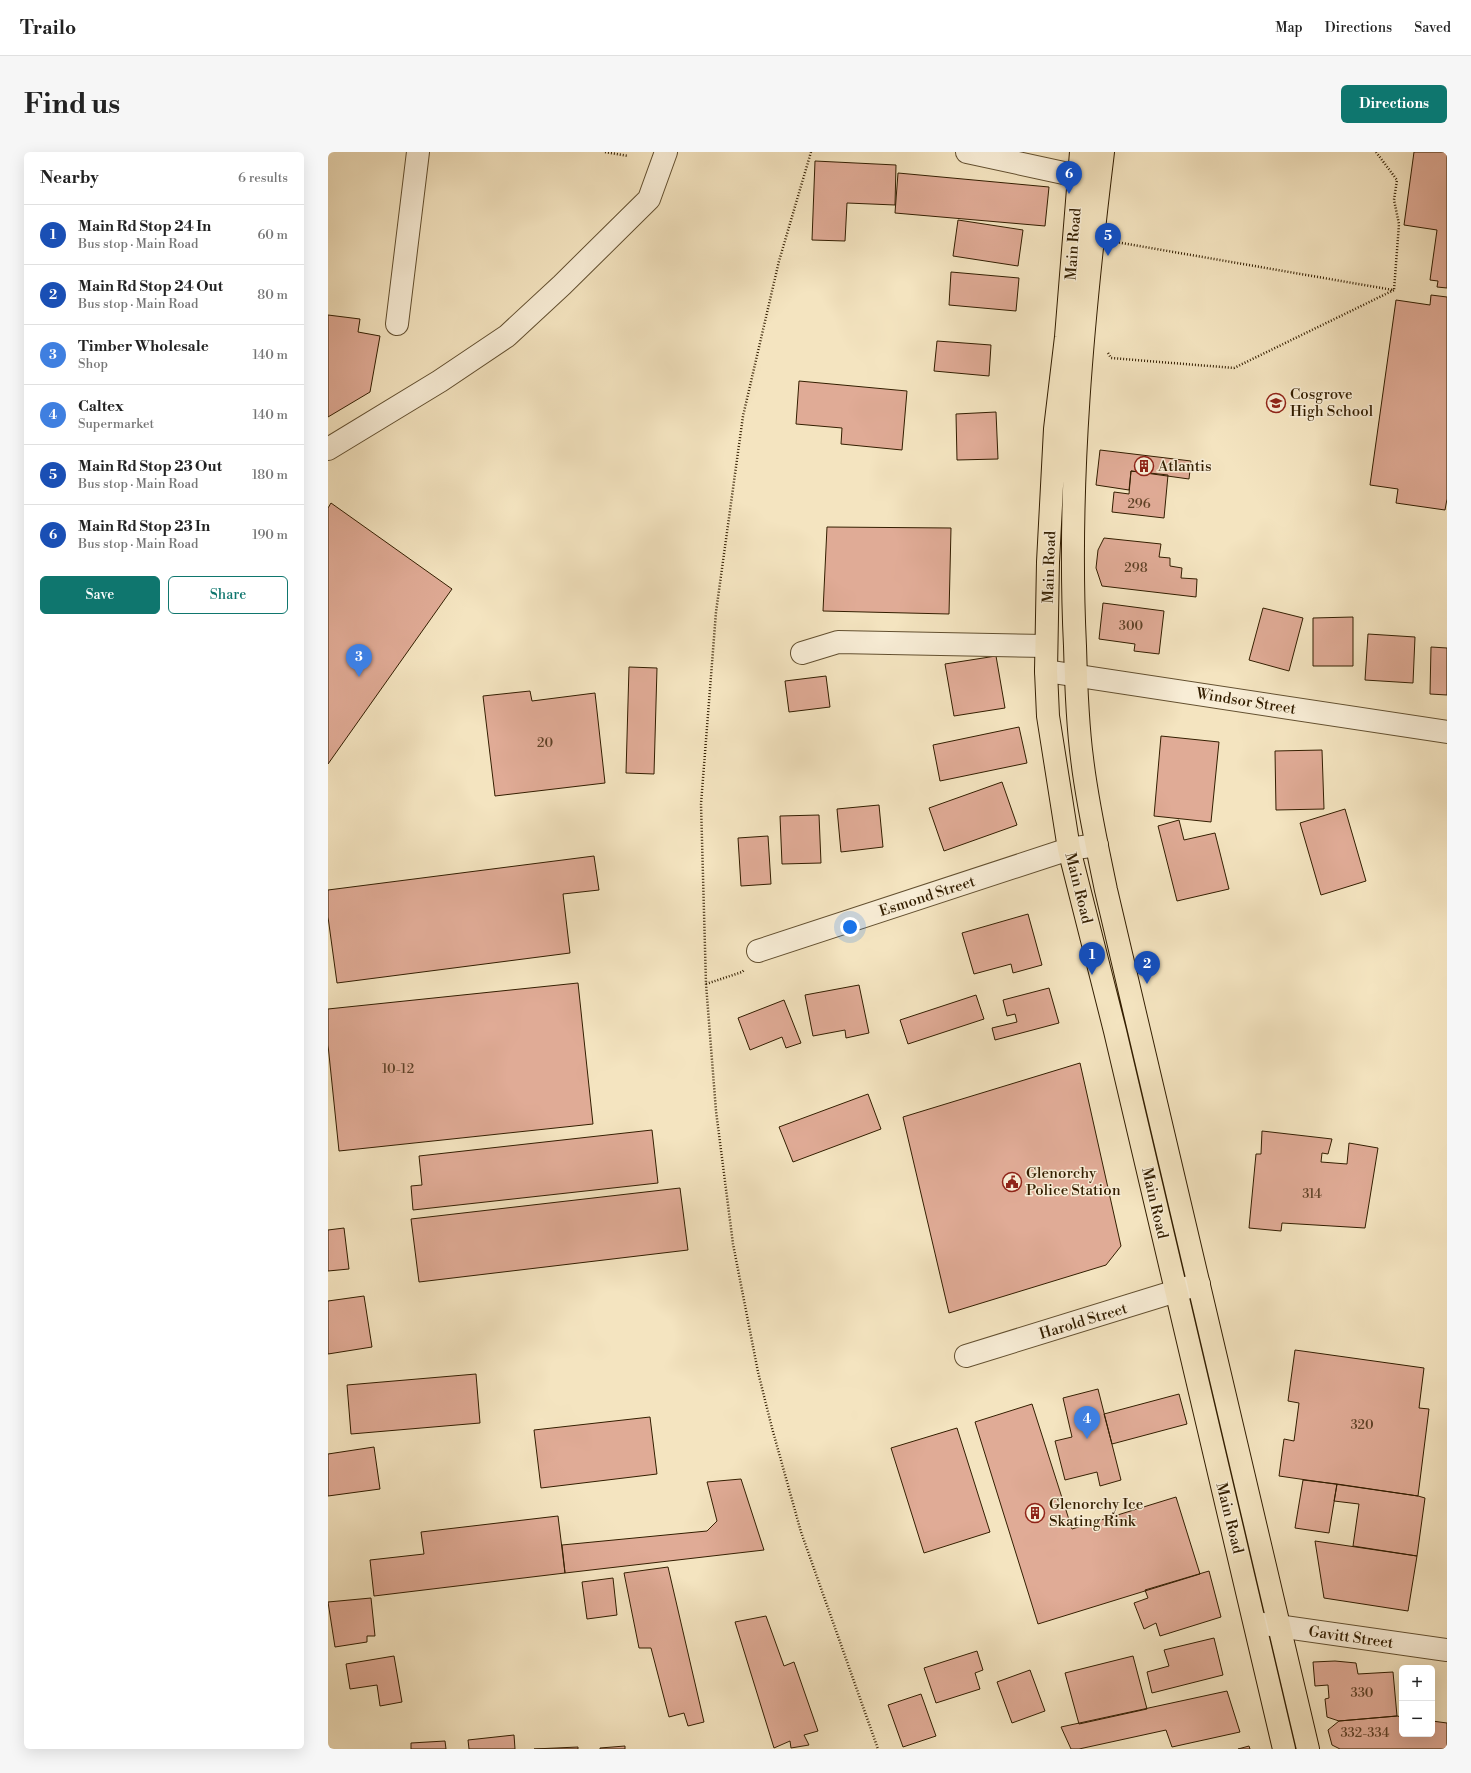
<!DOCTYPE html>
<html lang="en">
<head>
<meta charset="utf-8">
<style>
	:root { --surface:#fff; --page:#f6f6f6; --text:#222; --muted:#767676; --line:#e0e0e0; --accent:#0f766e }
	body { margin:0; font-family:"Libre Bodoni",serif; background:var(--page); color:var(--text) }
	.controls { position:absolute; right:12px; bottom:12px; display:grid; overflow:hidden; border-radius:6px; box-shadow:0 4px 16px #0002 }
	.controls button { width:36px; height:36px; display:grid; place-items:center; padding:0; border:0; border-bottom:1px solid var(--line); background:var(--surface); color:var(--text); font:20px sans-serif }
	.you { position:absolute; left:522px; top:775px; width:14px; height:14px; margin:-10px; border:3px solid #fff; border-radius:50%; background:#1a73e8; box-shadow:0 0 0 6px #1a73e833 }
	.badge { display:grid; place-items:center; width:26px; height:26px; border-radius:50%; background:var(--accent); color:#fff; font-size:13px; font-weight:700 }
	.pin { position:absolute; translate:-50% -33px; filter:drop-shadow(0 1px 2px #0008) }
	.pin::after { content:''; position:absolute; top:21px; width:14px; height:12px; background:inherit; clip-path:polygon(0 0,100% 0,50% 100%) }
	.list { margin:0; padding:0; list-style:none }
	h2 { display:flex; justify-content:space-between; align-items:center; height:52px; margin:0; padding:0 16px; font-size:17px }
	h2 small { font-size:13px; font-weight:400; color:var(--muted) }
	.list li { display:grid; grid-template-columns:26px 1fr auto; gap:12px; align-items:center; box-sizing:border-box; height:60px; padding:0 16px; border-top:1px solid var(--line) }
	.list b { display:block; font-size:15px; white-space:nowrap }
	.list p { margin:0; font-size:13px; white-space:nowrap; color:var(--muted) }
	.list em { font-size:13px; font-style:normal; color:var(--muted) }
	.actions { display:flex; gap:8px; padding:12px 16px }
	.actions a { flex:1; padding:9px 0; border:1px solid var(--accent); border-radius:6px; text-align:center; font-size:14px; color:var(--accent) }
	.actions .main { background:var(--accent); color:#fff }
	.map { position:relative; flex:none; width:1119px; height:1597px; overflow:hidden; border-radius:6px }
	header { display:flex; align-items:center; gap:24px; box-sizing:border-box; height:56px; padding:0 20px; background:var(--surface); border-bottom:1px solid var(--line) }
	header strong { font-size:19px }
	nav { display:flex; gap:22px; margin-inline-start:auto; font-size:14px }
	.intro { display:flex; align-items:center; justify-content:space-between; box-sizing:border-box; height:96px; padding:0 24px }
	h1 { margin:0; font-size:28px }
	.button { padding:10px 18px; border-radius:6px; background:var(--accent); color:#fff; font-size:14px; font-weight:700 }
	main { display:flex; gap:24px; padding:0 24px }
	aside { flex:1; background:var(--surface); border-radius:6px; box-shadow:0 4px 16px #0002 }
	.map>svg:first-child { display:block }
</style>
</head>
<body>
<header>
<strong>Trailo</strong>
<nav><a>Map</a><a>Directions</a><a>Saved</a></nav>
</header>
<div class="intro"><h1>Find us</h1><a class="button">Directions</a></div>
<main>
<aside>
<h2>Nearby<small>6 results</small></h2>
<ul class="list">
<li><span class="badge" style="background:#1a4fb4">1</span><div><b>Main Rd Stop 24 In</b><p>Bus stop · Main Road</p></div><em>60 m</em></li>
<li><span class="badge" style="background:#1a4fb4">2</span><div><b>Main Rd Stop 24 Out</b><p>Bus stop · Main Road</p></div><em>80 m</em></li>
<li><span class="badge" style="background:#3f7fe0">3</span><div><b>Timber Wholesale</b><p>Shop</p></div><em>140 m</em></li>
<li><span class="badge" style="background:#3f7fe0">4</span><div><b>Caltex</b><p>Supermarket</p></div><em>140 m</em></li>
<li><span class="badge" style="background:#1a4fb4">5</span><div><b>Main Rd Stop 23 Out</b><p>Bus stop · Main Road</p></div><em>180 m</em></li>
<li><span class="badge" style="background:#1a4fb4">6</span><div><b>Main Rd Stop 23 In</b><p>Bus stop · Main Road</p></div><em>190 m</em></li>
</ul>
<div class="actions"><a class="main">Save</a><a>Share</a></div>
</aside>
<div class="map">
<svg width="1119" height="1597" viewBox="0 0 1119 1597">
	<rect width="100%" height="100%" fill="#f4e4c0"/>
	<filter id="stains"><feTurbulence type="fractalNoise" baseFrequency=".005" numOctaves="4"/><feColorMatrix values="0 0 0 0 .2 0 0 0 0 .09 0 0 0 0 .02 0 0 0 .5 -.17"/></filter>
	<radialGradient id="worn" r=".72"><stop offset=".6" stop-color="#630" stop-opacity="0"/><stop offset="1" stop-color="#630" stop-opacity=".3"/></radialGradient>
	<!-- building -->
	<path fill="#e0ab96" stroke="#331e00" d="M1086,0H1119V136L1109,135L1110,129L1102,128L1109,78L1076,73Z
		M487,9L568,13L567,53L519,51L517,89L484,88Z
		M570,21L721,35L717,74L567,61Z
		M630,68L695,78L690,114L625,104Z
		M623,120L691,126L688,159L621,153Z
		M1103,143L1119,145V347L1117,358L1068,351L1070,337L1042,333L1068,148L1102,153Z
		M0,163L32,167L30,180L52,184L42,240L0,265Z
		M609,189L663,193L661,224L606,219Z
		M471,229L579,239L574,298L513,292L514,276L468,272Z
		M668,260L670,307L629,308L628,262Z
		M772,298L863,309L861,327L803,319L801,338L768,333Z
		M803,319L840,323L836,366L784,360L786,340L801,342Z
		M3,351L124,437L0,612V356Z
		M499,375L623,376L621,462L495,459Z
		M776,386L833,392L831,405L842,406V414L854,416L853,426L869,427L868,445L774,434L768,416L770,398Z
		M775,451L836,459L831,502L806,499L807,492L771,487Z
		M935,456L975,466L961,519L921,508Z
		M1025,465V514H985V466Z
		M1040,482L1087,485L1085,531L1037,528Z
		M1103,495L1119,496V543L1102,542Z
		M668,504L677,556L626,564L617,512Z
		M301,515L329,516L326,622L298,621Z
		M498,524L502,555L461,560L457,529Z
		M202,539L204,549L267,541L277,631L167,644L155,544Z
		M691,575L699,611L612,629L605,593Z
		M833,584L891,590L883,670L826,664Z
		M994,598L996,657L948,658L947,599Z
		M674,630L689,673L616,699L601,656Z
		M551,653L555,695L513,700L509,657Z
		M1017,657L1038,729L993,743L972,671Z
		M491,663L493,711L454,712L452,664Z
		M851,668L856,688L887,681L901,737L849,749L830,674Z
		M440,684L443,732L413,734L410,686Z
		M266,704L271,738L235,742L242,801L9,831L0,765V738Z
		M700,762L714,813L685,821L683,812L646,822L634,781Z
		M250,831L265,972L11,999L0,893V857Z
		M531,833L541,881L518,886L517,878L485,884L477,843Z
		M721,836L731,871L667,888L664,876L689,870L687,862L679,864L675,848Z
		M648,843L656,867L580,892L572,868Z
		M456,848L473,891L458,896L454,885L422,898L410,866Z
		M752,911L793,1094L778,1113L621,1161L575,965Z
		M540,942L553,977L465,1010L451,975Z
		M324,978L330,1031L85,1058L83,1034L94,1033L91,1004Z
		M934,979L1004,987L1000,1002L994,1001L993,1010L1019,1012L1021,991L1050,996L1037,1076L954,1071L953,1079L921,1076L928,1002H933Z
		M352,1036L360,1098L91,1130L83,1067Z
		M16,1076L21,1117L0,1119V1078Z
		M36,1144L44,1195L0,1202V1149Z
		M967,1198L1096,1216L1091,1256L1101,1257L1090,1344L951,1324L956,1287L966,1289L971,1251L960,1249Z
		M148,1222L152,1271L23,1282L19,1233Z
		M770,1237L793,1328L772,1334L769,1320L737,1328L727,1289L744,1285L735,1246Z
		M851,1242L859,1272L784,1292L776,1262Z
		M704,1252L744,1377L848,1345L872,1422L710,1472L647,1270Z
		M322,1265L329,1322L213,1336L206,1278Z
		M629,1276L662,1380L596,1401L563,1296Z
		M46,1295L52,1337L0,1344V1302Z
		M413,1327L436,1398L237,1421L234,1393L379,1379L389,1369L379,1330Z
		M975,1328L1009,1332L1001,1381L967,1376Z
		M1009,1332L1090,1344L1097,1346L1089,1404L1025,1394L1031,1352L1006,1349Z
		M230,1364L237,1421L46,1444L42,1408L96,1402L93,1380Z
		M987,1389L1089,1404L1080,1459L996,1446Z
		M340,1415L376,1570L360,1574L356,1561L341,1565L323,1496H311L296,1421Z
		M881,1419L893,1465L832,1484L828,1471L816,1477L806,1451L820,1446L817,1438Z
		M285,1426L289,1463L259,1467L254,1430Z
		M43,1446L47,1484H39V1490L7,1495L0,1450Z
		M438,1464L456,1514L466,1510L490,1579L476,1583L481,1593L463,1596L462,1589L446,1596L407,1470Z
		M886,1486L895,1523L824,1541L819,1520L841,1514L836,1498Z
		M649,1499L655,1518L647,1521L652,1537L608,1551L596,1516Z
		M66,1504L74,1550L52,1554L49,1533L22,1537L18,1512Z
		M805,1504L819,1557L751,1572L737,1521Z
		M1007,1509L1028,1511L1030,1522L1065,1520L1069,1564L1011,1569L999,1565L997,1547L1001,1546L1000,1533L987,1534L985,1510Z
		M702,1518L717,1559L684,1571L669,1530Z
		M899,1539L912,1580L844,1595L838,1578L751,1597H743L733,1575Z
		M593,1542L608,1584L575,1595L560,1553Z
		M1069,1564L1074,1565V1582H1104V1569L1119,1571V1597H1012L1004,1593L1000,1578L1011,1569Z
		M186,1583L187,1597H141L140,1588Z
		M117,1589L118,1597H83V1591Z
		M297,1594V1597H272V1596Z
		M921,1594L922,1597H910Z
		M250,1595V1597H206Z"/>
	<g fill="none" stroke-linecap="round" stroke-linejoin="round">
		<!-- minor casing -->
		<g stroke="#635030" stroke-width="24">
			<path id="minor" d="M639,0L768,28
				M69,172L90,0
				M0,297L112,229L179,184L234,133L321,47L338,0
				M474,501L510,490L718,494
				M718,519L1119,580
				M430,799L741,697L769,693
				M638,1204L871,1132
				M928,1471L1119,1498"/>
		</g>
		<!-- major casing -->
		<g stroke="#331e00" stroke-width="24">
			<path id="major" d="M753,0L738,185L727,277L720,410L718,519L720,564L741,697L787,879L956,1597
				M775,0C755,164 739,329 747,494C748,532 749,569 754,606C759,650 769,694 778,738L980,1597"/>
		</g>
		<!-- path -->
		<path stroke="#331e00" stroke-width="2.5" stroke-dasharray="1 2" stroke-linecap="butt" d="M277,0L300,4
			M483,0L451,109L415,264L388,460L373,652L378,832L388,959L405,1092L430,1220L444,1276L473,1380L550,1597
			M1048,0L1069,28L1066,48L1071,72L1066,138
			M788,90L1065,138
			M780,201L783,206L906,216L1066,138
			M378,832L414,820L416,818"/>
		<!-- minor -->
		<use href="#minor" stroke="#f8edd6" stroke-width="22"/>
		<!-- major -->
		<use href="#major" stroke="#f4e4c0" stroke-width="22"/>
	</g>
	<!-- icons -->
	<defs>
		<g id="school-ring" transform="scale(1)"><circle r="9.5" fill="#f8edd6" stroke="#8f2418" stroke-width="1.5"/><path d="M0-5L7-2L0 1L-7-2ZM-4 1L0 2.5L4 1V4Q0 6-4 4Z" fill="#8f2418"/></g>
		<g id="building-ring" transform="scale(1)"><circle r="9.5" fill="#f8edd6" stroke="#8f2418" stroke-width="1.5"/><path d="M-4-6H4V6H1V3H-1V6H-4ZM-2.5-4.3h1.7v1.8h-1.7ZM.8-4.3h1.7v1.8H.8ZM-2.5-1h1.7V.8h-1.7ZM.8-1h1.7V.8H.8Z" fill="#8f2418"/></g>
		<g id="civic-ring" transform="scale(1)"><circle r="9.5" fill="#f8edd6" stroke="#8f2418" stroke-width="1.5"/><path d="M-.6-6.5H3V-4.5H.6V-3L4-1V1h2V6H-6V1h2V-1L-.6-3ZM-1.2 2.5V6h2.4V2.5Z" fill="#8f2418"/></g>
	</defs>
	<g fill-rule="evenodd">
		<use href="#school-ring" x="948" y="251"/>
		<use href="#building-ring" x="816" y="314"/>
		<use href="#civic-ring" x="684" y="1030"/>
		<use href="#building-ring" x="707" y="1361"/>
	</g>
	<g text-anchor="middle" stroke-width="3" stroke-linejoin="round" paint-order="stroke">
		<!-- number labels -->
		<g font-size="13" fill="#5e4126">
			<text x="811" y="356">296</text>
			<text x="808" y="420">298</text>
			<text x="803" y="478">300</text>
			<text x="217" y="595">20</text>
			<text x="70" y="921">10-12</text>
			<text x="984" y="1046">314</text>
			<text x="1034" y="1277">320</text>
			<text x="1034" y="1545">330</text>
			<text x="1037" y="1585">332-334</text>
		</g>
		<!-- street labels -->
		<g font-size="15" fill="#331e00" stroke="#f8edd6">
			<text transform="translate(745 92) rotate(-86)" y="5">Main Road</text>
			<text transform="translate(721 415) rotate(-88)" y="5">Main Road</text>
			<text transform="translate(918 549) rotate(9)" y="5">Windsor Street</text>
			<text transform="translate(751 736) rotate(76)" y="5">Main Road</text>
			<text transform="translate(599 744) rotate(-18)" y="5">Esmond Street</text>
			<text transform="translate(827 1051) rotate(77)" y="5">Main Road</text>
			<text transform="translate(755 1169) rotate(-17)" y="5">Harold Street</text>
			<text transform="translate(902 1366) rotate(76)" y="5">Main Road</text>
			<text transform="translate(1023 1485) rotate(8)" y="5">Gavitt Street</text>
		</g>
		<!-- poi labels -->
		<g font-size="15" fill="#331e00" stroke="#f8edd6" text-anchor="start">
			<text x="962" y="247">Cosgrove<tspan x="962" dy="17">High School</tspan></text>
			<text x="830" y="319">Atlantis</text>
			<text x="698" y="1026">Glenorchy<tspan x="698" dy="17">Police Station</tspan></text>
			<text x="721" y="1357">Glenorchy Ice<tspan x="721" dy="17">Skating Rink</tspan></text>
		</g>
	</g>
	<rect width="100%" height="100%" filter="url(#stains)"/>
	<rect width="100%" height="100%" fill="url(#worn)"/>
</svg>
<div class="controls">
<button>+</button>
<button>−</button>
</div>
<div class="you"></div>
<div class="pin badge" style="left:764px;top:823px;background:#1a4fb4">1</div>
<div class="pin badge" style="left:819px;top:832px;background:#1a4fb4">2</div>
<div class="pin badge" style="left:31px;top:525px;background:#3f7fe0">3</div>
<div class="pin badge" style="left:759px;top:1287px;background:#3f7fe0">4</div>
<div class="pin badge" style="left:780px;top:104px;background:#1a4fb4">5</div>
<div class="pin badge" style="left:741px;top:42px;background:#1a4fb4">6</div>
</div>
</main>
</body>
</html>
